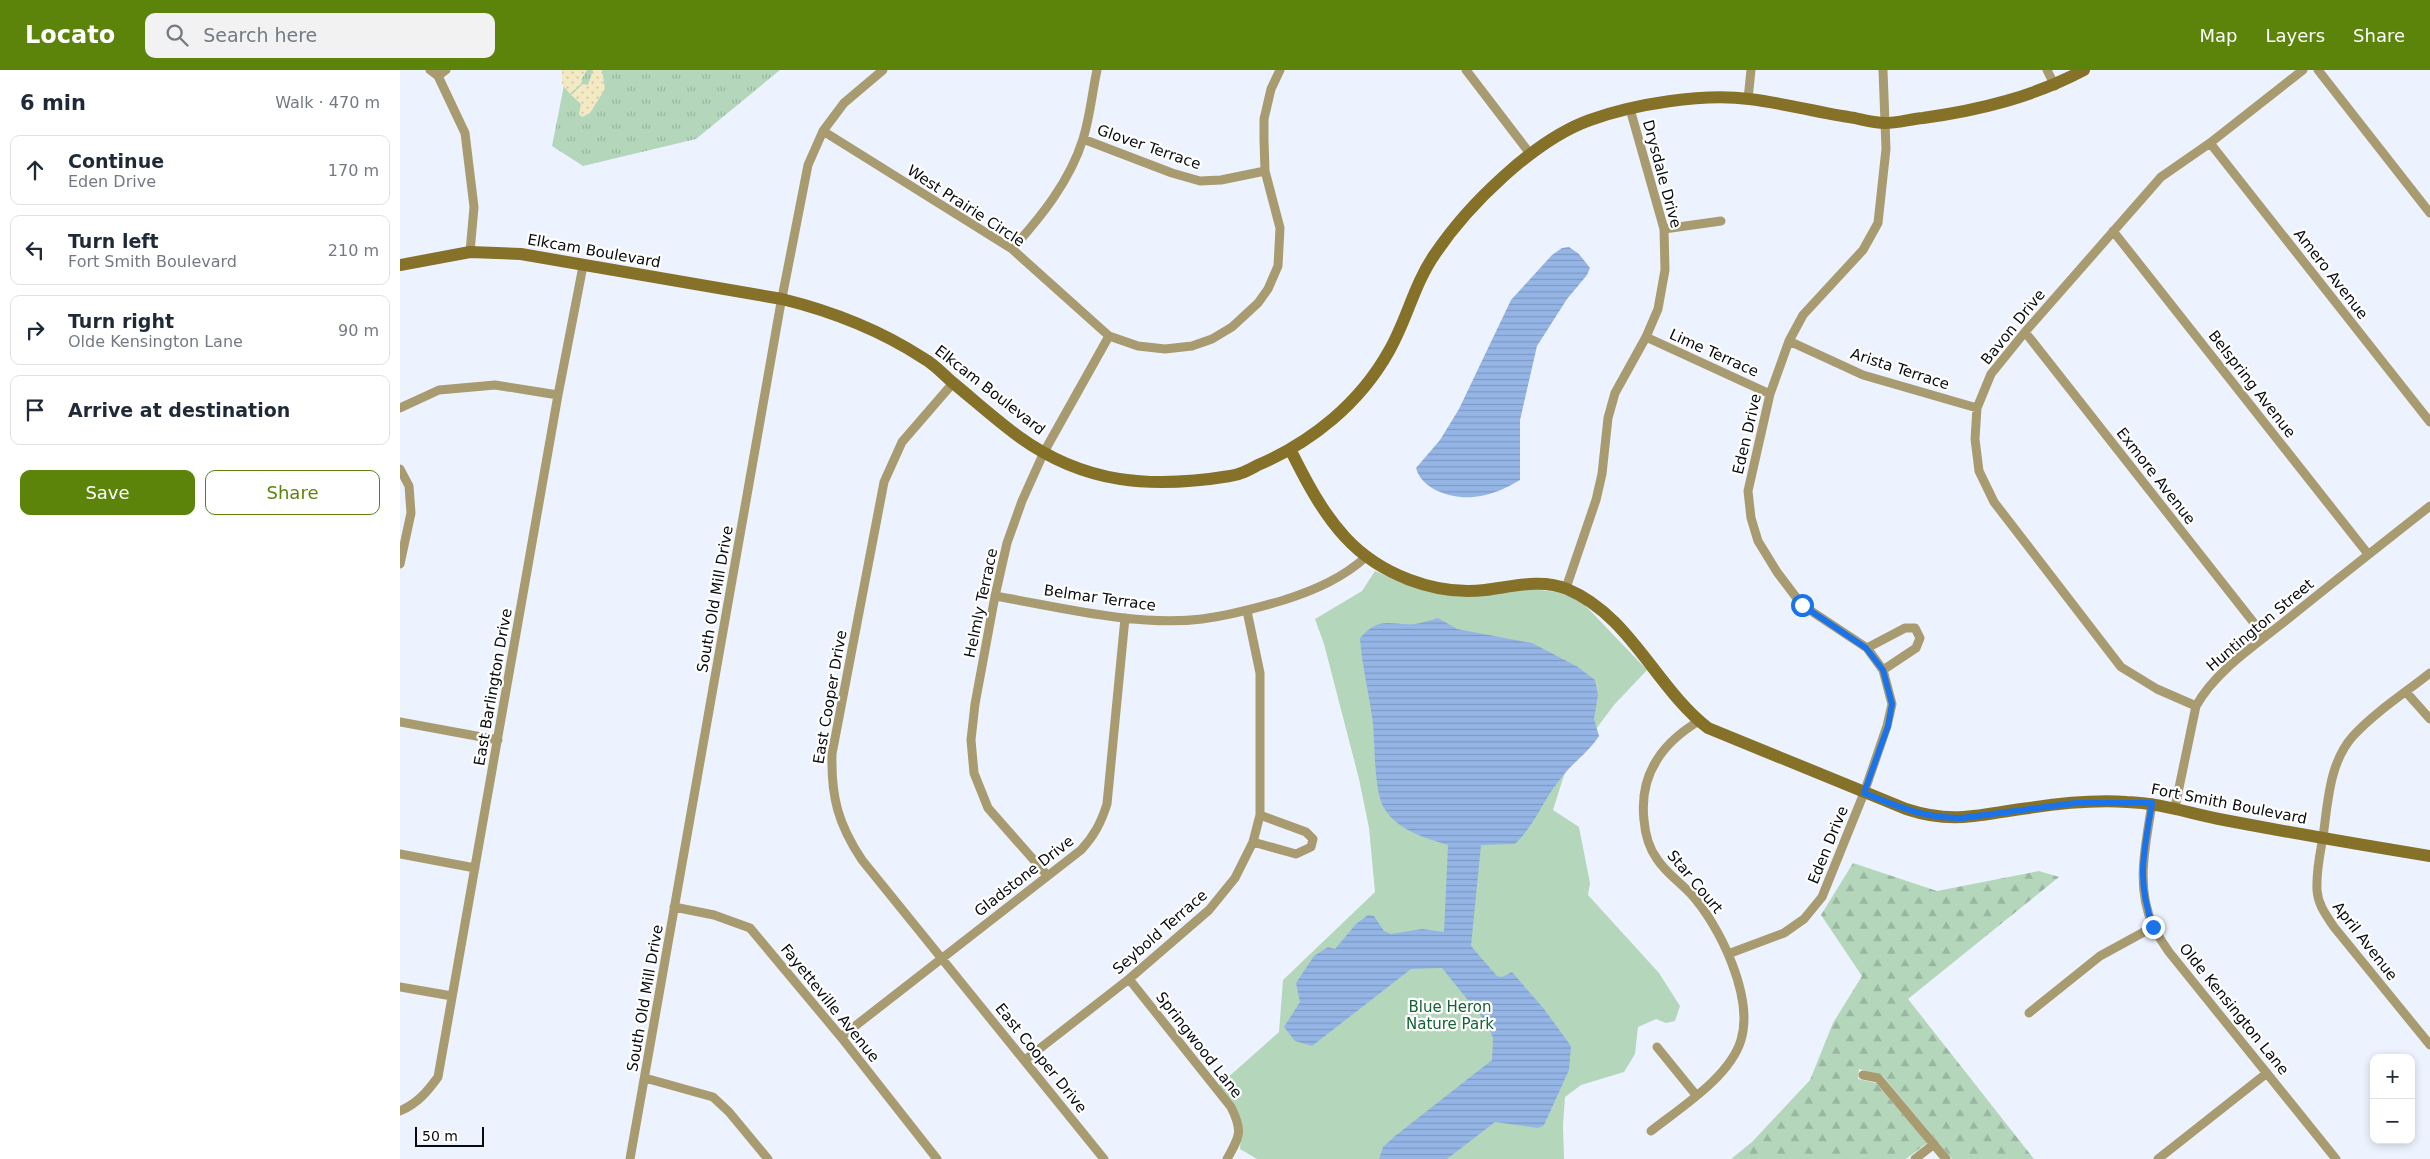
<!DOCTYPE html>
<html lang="en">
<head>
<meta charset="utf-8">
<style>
	:root { --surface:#fff; --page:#f2f2f3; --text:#1f2937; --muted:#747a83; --line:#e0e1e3; --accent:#5c840a }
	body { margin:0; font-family:"DejaVu Sans",sans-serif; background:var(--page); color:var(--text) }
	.controls { position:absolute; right:15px; bottom:15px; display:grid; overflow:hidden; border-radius:10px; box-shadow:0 2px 8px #0003 }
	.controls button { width:45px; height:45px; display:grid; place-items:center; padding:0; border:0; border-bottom:1px solid var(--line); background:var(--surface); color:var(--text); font:25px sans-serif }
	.scale { position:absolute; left:15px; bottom:12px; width:69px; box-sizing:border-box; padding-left:5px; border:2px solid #090b0f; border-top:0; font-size:14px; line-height:18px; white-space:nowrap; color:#090b0f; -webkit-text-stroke:4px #fff; paint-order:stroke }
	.stop { position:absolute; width:15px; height:15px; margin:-11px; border:4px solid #1a73e8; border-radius:50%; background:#fff }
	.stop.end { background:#1a73e8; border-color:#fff; box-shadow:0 1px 5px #0008 }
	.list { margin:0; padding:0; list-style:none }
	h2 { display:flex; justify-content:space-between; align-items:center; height:65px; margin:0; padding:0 20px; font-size:21px }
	h2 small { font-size:16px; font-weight:400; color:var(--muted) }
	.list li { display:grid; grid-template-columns:32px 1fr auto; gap:15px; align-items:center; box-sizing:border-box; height:70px; margin:0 10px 10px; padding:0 10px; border:1px solid var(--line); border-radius:10px }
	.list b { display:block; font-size:19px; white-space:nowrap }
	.list p { margin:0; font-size:16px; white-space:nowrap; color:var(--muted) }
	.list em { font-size:16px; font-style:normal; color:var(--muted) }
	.actions { display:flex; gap:10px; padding:15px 20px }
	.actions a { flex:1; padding:11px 0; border:1px solid var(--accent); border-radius:10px; text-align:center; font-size:18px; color:var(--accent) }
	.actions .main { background:var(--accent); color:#fff }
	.icon { flex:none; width:28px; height:28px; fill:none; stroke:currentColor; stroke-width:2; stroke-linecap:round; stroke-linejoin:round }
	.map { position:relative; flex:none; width:2030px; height:1089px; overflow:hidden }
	header { display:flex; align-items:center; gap:30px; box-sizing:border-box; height:70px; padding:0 25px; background:var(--accent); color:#fff }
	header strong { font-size:24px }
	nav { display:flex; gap:28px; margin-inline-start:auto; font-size:18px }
	.search { width:350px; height:45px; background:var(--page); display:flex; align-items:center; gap:12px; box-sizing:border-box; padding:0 18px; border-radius:10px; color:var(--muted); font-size:19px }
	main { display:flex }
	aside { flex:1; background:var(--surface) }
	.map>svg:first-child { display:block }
</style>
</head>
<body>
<header>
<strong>Locato</strong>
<div class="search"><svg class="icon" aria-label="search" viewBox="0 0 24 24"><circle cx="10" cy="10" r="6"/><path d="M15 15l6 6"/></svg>Search here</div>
<nav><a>Map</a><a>Layers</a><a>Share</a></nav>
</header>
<main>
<aside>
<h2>6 min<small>Walk · 470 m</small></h2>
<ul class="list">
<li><svg class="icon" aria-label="ahead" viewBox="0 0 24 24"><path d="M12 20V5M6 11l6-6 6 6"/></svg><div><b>Continue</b><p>Eden Drive</p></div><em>170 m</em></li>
<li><svg class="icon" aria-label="left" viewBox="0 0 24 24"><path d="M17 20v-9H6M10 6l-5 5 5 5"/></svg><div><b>Turn left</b><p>Fort Smith Boulevard</p></div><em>210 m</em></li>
<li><svg class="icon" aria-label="right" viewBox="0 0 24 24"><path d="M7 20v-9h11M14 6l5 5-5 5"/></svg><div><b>Turn right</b><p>Olde Kensington Lane</p></div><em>90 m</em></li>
<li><svg class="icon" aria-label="arrive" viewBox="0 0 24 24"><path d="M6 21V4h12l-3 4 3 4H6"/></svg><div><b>Arrive at destination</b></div></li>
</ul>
<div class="actions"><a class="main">Save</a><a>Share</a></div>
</aside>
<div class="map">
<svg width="2030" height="1089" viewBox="0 0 2030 1089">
	<defs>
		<pattern id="grass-tufts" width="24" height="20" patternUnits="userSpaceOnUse" patternTransform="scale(1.25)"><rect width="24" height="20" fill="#b4d7bb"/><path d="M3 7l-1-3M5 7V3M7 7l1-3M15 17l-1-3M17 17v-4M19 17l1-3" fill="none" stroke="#99b7a0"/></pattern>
		<pattern id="forest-firs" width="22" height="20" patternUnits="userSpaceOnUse" patternTransform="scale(1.25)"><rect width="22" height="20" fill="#b4d7bb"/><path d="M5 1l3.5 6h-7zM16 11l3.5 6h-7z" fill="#99b7a0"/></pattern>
		<pattern id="sand-dots" width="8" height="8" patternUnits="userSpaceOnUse" patternTransform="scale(1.25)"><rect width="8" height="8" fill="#f3eac4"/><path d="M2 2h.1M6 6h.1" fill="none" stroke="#cfc7a7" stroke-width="1.8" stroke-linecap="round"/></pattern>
		<pattern id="water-rules" width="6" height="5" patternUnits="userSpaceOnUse" patternTransform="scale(1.25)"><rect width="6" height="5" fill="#94b5e5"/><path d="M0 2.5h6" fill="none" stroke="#7e9ac3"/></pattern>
	</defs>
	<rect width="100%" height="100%" fill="#edf3fe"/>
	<!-- grass -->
	<path fill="url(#grass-tufts)" d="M167,0H380L296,69L183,96L152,76Z"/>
	<!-- forest -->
	<path fill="url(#forest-firs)" d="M1453,793L1537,821L1639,801L1659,807L1508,929L1634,1089H1552L1482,1005L1459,999L1458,1009L1476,1013L1527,1073L1506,1089H1331L1352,1072L1410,1010L1433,953L1462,906L1421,845Z"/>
	<!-- sand -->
	<path fill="url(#sand-dots)" d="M162,0H187L181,10L183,12L170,24L162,14Z
		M193,0H202L205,19L190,43L182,47L179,44L181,34L171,25L183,14L188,15Z"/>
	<!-- green -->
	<path fill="#b4d7bb" d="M975,501L1001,513L1052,526L1124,518L1157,522L1180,530L1247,600L1214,635L1166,699L1153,740L1179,757L1190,813L1188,825L1259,903L1280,936L1275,951L1266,953L1256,949L1238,957L1235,984L1224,1002L1181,1015L1165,1027L1163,1055L1164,1089H857L840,1079C843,1045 840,1042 816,1018L879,962L883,910L975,822L969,758L959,709L924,574L915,549L962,521Z"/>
	<!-- water -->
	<path fill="url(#water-rules)" d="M1169,177L1179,184L1190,198L1187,205L1167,229L1137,276L1120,350V410C1106,418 1090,426 1073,427C1052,429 1022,420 1016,398L1040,370L1059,339L1111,230L1152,185L1162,178Z
		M1038,548L1057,559L1132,573L1178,597L1195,610L1198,625L1194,649L1199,666C1189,682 1173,692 1162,707C1144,728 1135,755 1115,774L1081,775L1071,876L1097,906L1102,907L1112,902L1144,939L1171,976L1169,1000L1144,1055L1138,1058L1095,1052L1047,1089H979L983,1077L995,1066L1092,990L1093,968L1088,955L1042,898L1011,899L912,976L895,971L884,957L900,932L896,913L914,886L928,877L935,879L956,854L968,845L974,846L984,861L991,864L1022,859L1044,862L1048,775C1025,768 997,760 984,738C974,722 975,675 973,655C970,626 962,598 960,568C981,545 989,556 1015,554C1022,553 1030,550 1038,548Z"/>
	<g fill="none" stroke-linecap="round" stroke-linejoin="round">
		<!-- street -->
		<path stroke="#a99b70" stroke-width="9" d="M30,0L38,6L65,63L74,137L70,182
			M1066,0L1131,85
			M1647,0L1655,16
			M1918,0L2030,143
			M38,6L46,0
			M1348,29L1351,0
			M423,61L612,179L709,266L738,276L765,279L792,276L812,269L832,257L858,233L868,219L878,196L880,158L865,101L864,70V49L871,19L880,0
			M683,69L772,103L800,111L821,110L865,101
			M1810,73L2030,352
			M1264,159L1321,151
			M1713,161L1968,484
			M612,179C641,147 670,111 683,69C690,47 692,23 697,0
			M1625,262L1865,567
			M1246,267L1370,324
			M1389,271L1463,305L1577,338
			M553,313L502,372L484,412L432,684C431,727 438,754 462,790L704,1089
			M0,338L39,320L95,315L158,325
			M0,399L9,416L11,443L0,494
			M1166,518L1196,430L1202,404L1208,348L1215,323L1246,267L1258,239L1265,200L1264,159L1230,39
			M595,526C659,537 738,557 802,549C831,545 857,538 884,530C915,520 943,508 967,486
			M1467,578L1505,558H1515L1520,568L1516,578L1483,600
			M2030,603C2005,623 1975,642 1953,666C1929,693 1928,732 1923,767C1920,784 1916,801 1917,820C1918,835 1926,845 1934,857L2030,975
			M2006,622L2030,649
			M1796,636L1757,619L1721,597L1594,432L1579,401L1575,369L1577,338L1591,304L1625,262L1761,107L1810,73L1903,0
			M0,652L98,670
			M1752,733C1746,775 1735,815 1753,856C1757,865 1764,874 1769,882L1936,1089
			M1775,737L1796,636C1816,600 1857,574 1889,548C1936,510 1983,473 2030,436
			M853,772L896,784L911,777L913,769L906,762L860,745
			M0,784L75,798
			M647,805L588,738L574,703L571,670L575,634L595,526L607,473L622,431L644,382L709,266
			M274,837L314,845L350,858L441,967L537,1089
			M1328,884L1384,863L1404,849L1422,827L1464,723L1487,656L1492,634L1483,600L1467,578L1402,535L1377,502L1358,471L1351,448L1348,421L1370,324L1389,271L1403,245L1463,180L1478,153L1486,79L1483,0
			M729,909L831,1037C843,1061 840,1066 827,1089
			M0,917L52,926
			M1629,943L1700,886L1753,857
			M441,967L681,780C694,766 701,753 707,734L725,548
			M1257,977L1296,1025
			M625,990L729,909L809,840L835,808L853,772L860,745V603L847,541
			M1463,1005L1478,1008L1546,1089
			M245,1008L313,1027L329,1042L368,1089
			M0,1041C18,1033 27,1022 38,1007L158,325L183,196
			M1251,1061C1280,1038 1330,1007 1341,970C1354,927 1320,856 1291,824C1280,812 1266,803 1257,789C1249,778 1245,763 1244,750C1239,705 1262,673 1299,651
			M230,1089L380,238L408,95L423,61L444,33L483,0
			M1515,1089L1534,1074
			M1758,1089L1867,1003"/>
		<!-- secondary -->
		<path stroke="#867129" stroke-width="12" d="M0,195L70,182L121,184L382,229C431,241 480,260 523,288C534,294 543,304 552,312C574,330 595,349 618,366C684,414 751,419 830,406C840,405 849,400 858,395C912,372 960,333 989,281C1007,250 1014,214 1035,184C1068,135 1134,70 1190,50C1234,34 1303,23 1349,29C1384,33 1419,43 1455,48C1464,50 1475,53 1485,53C1497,53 1511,49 1523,48C1580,40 1633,27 1684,0
			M891,381C906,411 922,442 945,467C979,504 1035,526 1085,520C1111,517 1141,508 1167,519C1230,545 1256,618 1308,658L1506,739C1555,755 1580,744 1629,738C1661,733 1695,730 1727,732C1761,733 1791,744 1824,750C1893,763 1961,775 2030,786"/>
	</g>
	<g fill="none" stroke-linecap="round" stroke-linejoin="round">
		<!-- route -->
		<path stroke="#1a73e8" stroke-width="6" d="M1402,535L1466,578L1483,600L1492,634L1488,656L1464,723C1496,736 1526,749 1562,748L1676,733H1752C1744,783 1736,808 1753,857"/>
	</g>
	<g text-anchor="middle" stroke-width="4.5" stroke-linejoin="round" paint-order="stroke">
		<!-- street labels -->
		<g font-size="15" fill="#090b0f" stroke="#fff">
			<text transform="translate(749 77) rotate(19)" y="5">Glover Terrace</text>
			<text transform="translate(1262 104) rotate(75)" y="5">Drysdale Drive</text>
			<text transform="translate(566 136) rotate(33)" y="5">West Prairie Circle</text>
			<text transform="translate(194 181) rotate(10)" y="5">Elkcam Boulevard</text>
			<text transform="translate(1931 204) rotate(52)" y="5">Amero Avenue</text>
			<text transform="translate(1613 257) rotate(-51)" y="5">Bavon Drive</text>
			<text transform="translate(1314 283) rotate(24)" y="5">Lime Terrace</text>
			<text transform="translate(1500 299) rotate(18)" y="5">Arista Terrace</text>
			<text transform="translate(1852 314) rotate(52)" y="5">Belspring Avenue</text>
			<text transform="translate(590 320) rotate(38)" y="5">Elkcam Boulevard</text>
			<text transform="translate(1347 364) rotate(-77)" y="5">Eden Drive</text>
			<text transform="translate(1756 406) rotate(52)" y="5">Exmore Avenue</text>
			<text transform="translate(700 528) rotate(8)" y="5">Belmar Terrace</text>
			<text transform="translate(315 529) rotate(-80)" y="5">South Old Mill Drive</text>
			<text transform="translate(581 533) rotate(-78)" y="5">Helmly Terrace</text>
			<text transform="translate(1860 555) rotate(-40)" y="5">Huntington Street</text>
			<text transform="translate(93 617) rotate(-80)" y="5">East Barlington Drive</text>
			<text transform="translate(430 627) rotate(-80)" y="5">East Cooper Drive</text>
			<text transform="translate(1829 734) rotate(11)" y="5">Fort Smith Boulevard</text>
			<text transform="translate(1428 775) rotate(-68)" y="5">Eden Drive</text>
			<text transform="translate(624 806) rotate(-38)" y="5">Gladstone Drive</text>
			<text transform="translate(1295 812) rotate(50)" y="5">Star Court</text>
			<text transform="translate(760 862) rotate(-41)" y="5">Seybold Terrace</text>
			<text transform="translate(1965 871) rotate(52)" y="5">April Avenue</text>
			<text transform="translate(245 928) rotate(-80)" y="5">South Old Mill Drive</text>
			<text transform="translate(430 933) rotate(51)" y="5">Fayetteville Avenue</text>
			<text transform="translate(1834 939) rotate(51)" y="5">Olde Kensington Lane</text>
			<text transform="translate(799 975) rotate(52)" y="5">Springwood Lane</text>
			<text transform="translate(641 988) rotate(51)" y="5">East Cooper Drive</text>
		</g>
		<!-- park labels -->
		<g font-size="15" fill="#146333" stroke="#fff">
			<text x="1050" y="942">Blue Heron<tspan x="1050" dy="17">Nature Park</tspan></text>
		</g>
	</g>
</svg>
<div class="controls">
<button>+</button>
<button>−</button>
</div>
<div class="scale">50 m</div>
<div class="stop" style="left:1402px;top:535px"></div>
<div class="stop end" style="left:1753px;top:857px"></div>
</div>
</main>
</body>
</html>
